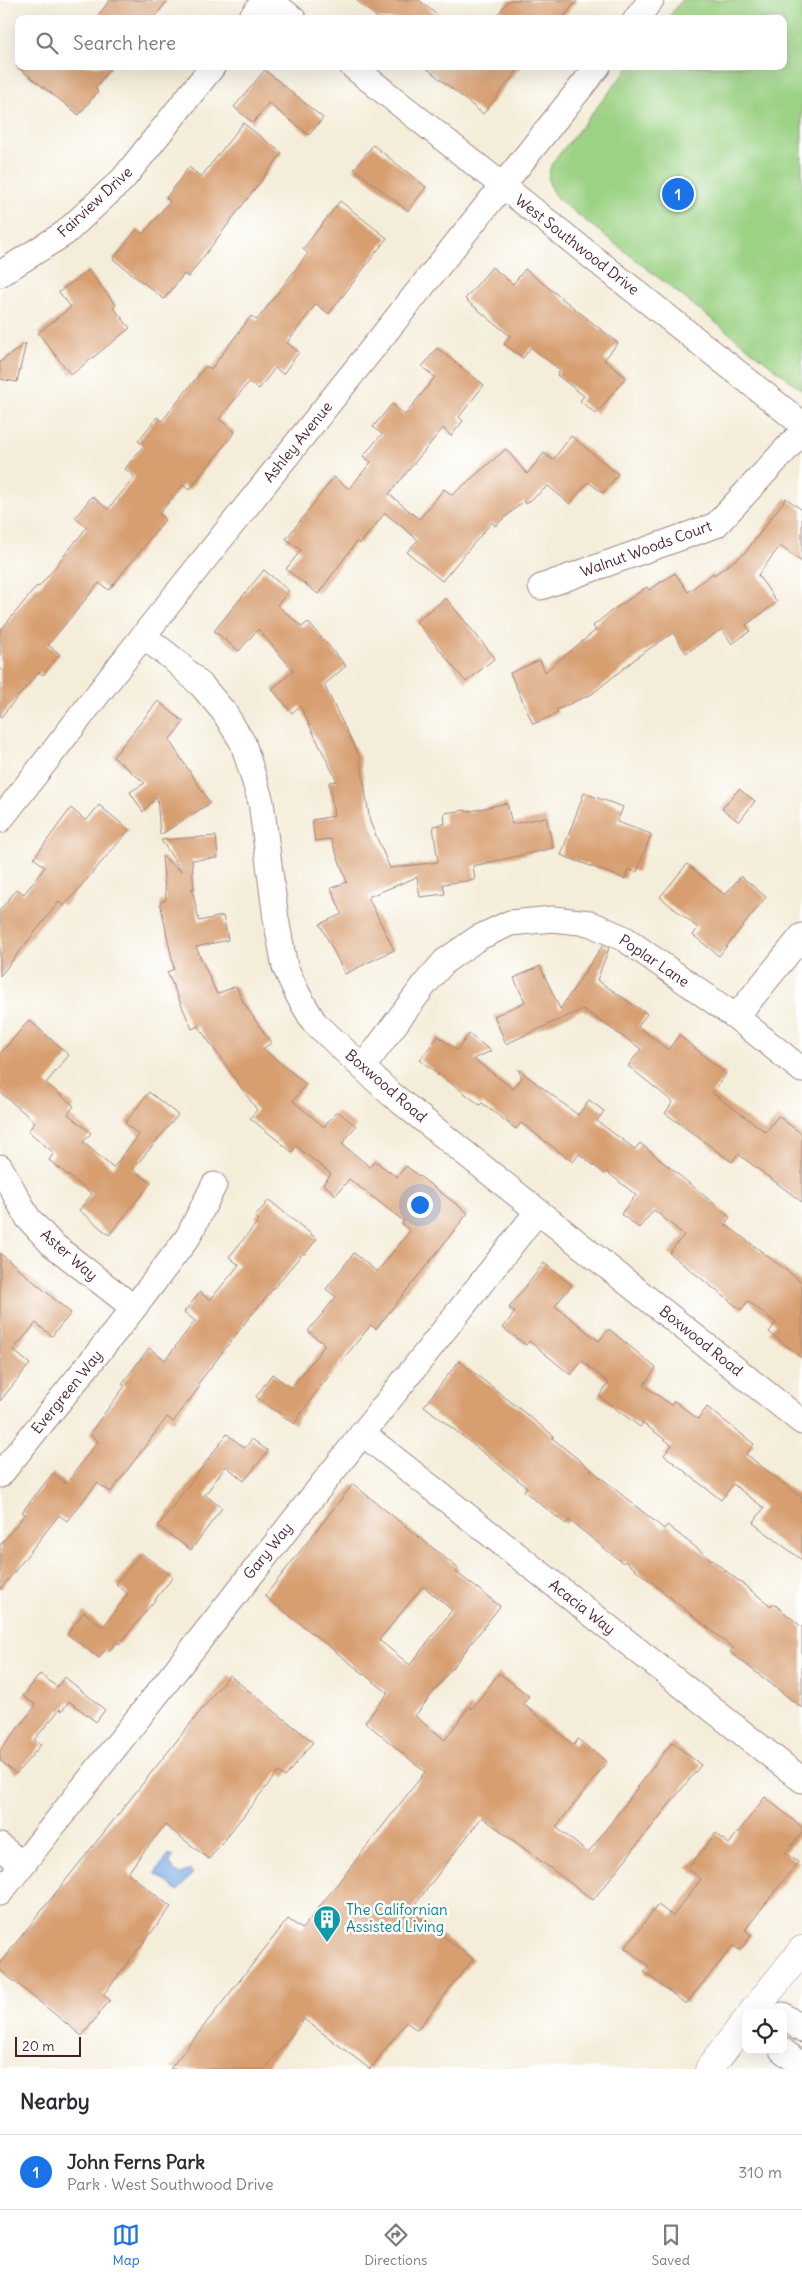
<!DOCTYPE html>
<html lang="en">
<head>
<meta charset="utf-8">
<style>
	:root { --surface:#fff; --page:#f2f2f3; --text:#2b2b33; --muted:#7c7c81; --line:#e1e1e2; --accent:#1a73e8 }
	body { margin:0; font-family:Delius,sans-serif; background:var(--page); color:var(--text) }
	.controls { position:absolute; right:15px; bottom:15px; display:grid; overflow:hidden; border-radius:10px; box-shadow:0 5px 20px #0002 }
	.controls button { width:45px; height:45px; display:grid; place-items:center; padding:0; border:0; border-bottom:1px solid var(--line); background:var(--surface); color:var(--text); font:25px sans-serif }
	.scale { position:absolute; left:15px; bottom:12px; width:66px; box-sizing:border-box; padding-left:5px; border:2px solid #4a1f2b; border-top:0; font-size:14px; line-height:18px; white-space:nowrap; color:#4a1f2b; -webkit-text-stroke:4px #fff; paint-order:stroke }
	.you { position:absolute; left:419px; top:1204px; width:18px; height:18px; margin:-12px; border:4px solid #fff; border-radius:50%; background:#1a73e8; box-shadow:0 0 0 8px #1a73e833 }
	.badge { display:grid; place-items:center; width:32px; height:32px; border-radius:50%; background:var(--accent); color:#fff; font-size:16px; font-weight:700 }
	.pin { position:absolute; translate:-50% -50%; border:2px solid #fff; box-shadow:0 1px 5px #0006 }
	.list { margin:0; padding:0; list-style:none }
	h2 { display:flex; justify-content:space-between; align-items:center; height:65px; margin:0; padding:0 20px; font-size:21px }
	h2 small { font-size:16px; font-weight:400; color:var(--muted) }
	.list li { display:grid; grid-template-columns:32px 1fr auto; gap:15px; align-items:center; box-sizing:border-box; height:75px; padding:0 20px; border-top:1px solid var(--line) }
	.list b { display:block; font-size:19px; white-space:nowrap }
	.list p { margin:0; font-size:16px; white-space:nowrap; color:var(--muted) }
	.list em { font-size:16px; font-style:normal; color:var(--muted) }
	.icon { flex:none; width:28px; height:28px; fill:none; stroke:currentColor; stroke-width:2; stroke-linecap:round; stroke-linejoin:round }
	.map { position:relative; flex:none; width:802px; height:2069px; overflow:hidden }
	.search { position:absolute; background:var(--surface); box-shadow:0 5px 20px #0002; left:15px; right:15px; top:15px; height:55px; display:flex; align-items:center; gap:12px; box-sizing:border-box; padding:0 18px; border-radius:10px; color:var(--muted); font-size:19px }
	.sheet { height:140px; background:var(--surface) }
	nav { display:flex; justify-content:space-around; align-items:center; box-sizing:border-box; height:70px; border-top:1px solid var(--line); background:var(--surface); font-size:14px; color:var(--muted) }
	nav a { display:grid; justify-items:center; gap:2px }
	nav .on { color:var(--accent) }
	.map>svg:first-child { display:block }
</style>
</head>
<body>
<div class="map">
<svg width="802" height="2069" viewBox="0 0 802 2069">
	<rect width="100%" height="100%" fill="#fff"/>
	<filter id="ink" filterUnits="userSpaceOnUse"><feTurbulence type="fractalNoise" baseFrequency=".02" numOctaves="2"/><feDisplacementMap in="SourceGraphic" scale="10" xChannelSelector="R" yChannelSelector="G"/><feConvolveMatrix kernelMatrix="1 2 1 2 8 2 1 2 1" color-interpolation-filters="sRGB"/></filter>
	<filter id="wash" filterUnits="userSpaceOnUse"><feTurbulence type="fractalNoise" baseFrequency=".0096" numOctaves="4" result="noise"/><feDisplacementMap in="SourceGraphic" scale="20" xChannelSelector="R" yChannelSelector="G"/><feGaussianBlur stdDeviation="1.12" result="paint"/><feColorMatrix in="noise" values="0 0 0 0 0 0 0 0 0 0 0 0 0 0 0 0 0 1.4 0 .05"/><feComposite in="paint" operator="in"/></filter>
	<g filter="url(#wash)">
		<rect width="100%" height="100%" fill="#f4edd9"/>
		<!-- green -->
		<path fill="#9bd284" stroke="#727858" d="M682,0H802V390L558,199C548,187 545,176 553,162L630,66H783V19H667Z"/>
		<!-- water -->
		<path fill="#77abe4" stroke="#606588" d="M169,1854L173,1857L170,1863L175,1872L180,1874L190,1870L193,1873L178,1891L155,1873Z"/>
		<g id="blocks">
			<!-- building -->
			<path fill="#d79e70" fill-rule="evenodd" d="M110,0H168L153,19H95Z
				M356,0H419L442,19H379Z
				M509,0H577L562,19H494Z
				M16,66H112L95,88L98,91L79,115Z
				M424,66H521L483,114Z
				M265,70L323,118L309,135L268,103L253,123L234,107Z
				M243,123L282,153L188,277L184,274L164,299L113,259L137,229L143,234L170,201L166,198L189,167L201,177Z
				M373,145L426,187L408,211L354,169Z
				M340,201L387,238L329,314L316,304L287,343L299,352L283,374L275,368L259,389L249,382L219,419L235,432L189,490L183,485L159,514L165,520L109,590L99,583L48,645L60,654L43,675L39,672L0,718V631L37,586L39,587L87,527L75,518L92,496L108,509L135,477L125,469L144,445L138,441L157,417L162,421L206,366L211,369L251,316L257,320L308,253L303,249Z
				M492,267L513,284L525,269L618,343L604,360L626,377L596,414L580,401L584,396L557,375L560,370L531,347L523,358L504,344L510,336L465,299Z
				M88,270L116,305L113,307L130,328L71,375L38,333L71,307L59,292Z
				M26,343L17,382L0,379V362Z
				M437,348L484,385L459,417L463,421L451,436L443,428L389,494L419,519L444,489L452,495L506,449L527,474L544,453L553,460L571,436L618,474L603,493L588,482L570,504L548,486L526,504L524,501L495,526L492,522L442,581L407,552L418,540L385,513L360,544L357,541L318,594L286,569L301,550L286,539L334,477L349,489L371,462L363,456L382,434L373,427L392,404L405,415L435,377L422,367Z
				M786,498L802,510V562L780,546L758,575L777,602L746,625L750,631L732,644L722,629L686,653L673,633L640,655L592,694L556,710L558,713L533,724L510,673L540,660L545,672L596,630L593,626L610,612L647,587L649,590L675,573L688,592L713,573L714,575L745,553Z
				M264,570L289,591L277,605L302,627L308,622L346,666L324,685L360,758L370,822L390,868L438,862L433,826L445,824L444,813L466,810V812L507,803L512,824L546,817L553,848L473,866L475,880L443,884L445,894L420,897L417,877L368,897L394,950L345,974L320,924L342,914L331,888L347,882L331,839L315,841L312,820L334,816L329,782L337,781L300,706L292,713L272,689L294,671L258,629L239,651L214,631Z
				M446,598L495,658L466,682L416,621Z
				M158,701L184,722L169,740L210,803L160,835L157,796L143,812L130,792L145,783L113,757Z
				M739,789L755,801L739,822L722,809Z
				M584,793L623,807L617,822L651,834L637,872L628,869L625,879L561,855Z
				M99,805L129,830L64,906L59,902L0,976V910L17,889L24,894L45,867L34,858L71,808L86,821Z
				M216,836L218,858L192,860L194,891L192,888L199,921L223,916L228,940L196,947L217,994L236,986L243,1002L271,1043L263,1049L306,1084L293,1101L324,1127L337,1111L356,1126L342,1144L370,1167L375,1161L397,1177L406,1166L468,1213L376,1329L371,1325L316,1392L294,1424L256,1397L272,1374L291,1388L325,1345L308,1331L336,1297L326,1289L354,1253L377,1272L410,1231L402,1224L404,1221L349,1179L336,1195L323,1184L331,1174L296,1146L292,1152L250,1118L257,1110L198,1026L192,1029L167,972L174,969L160,902L166,900L162,856L182,872L161,840Z
				M687,864L725,895L741,876L766,897L719,956L693,935L698,928L660,897Z
				M603,945L609,948L597,980L647,1014L638,1026L668,1050L679,1035L726,1074L712,1093L766,1132L778,1116L802,1134V1202L738,1154L732,1162L665,1113L673,1102L628,1066L641,1049L583,1009L506,1044L494,1016L525,1002L514,978L540,966L560,1009Z
				M29,1020L69,1055L46,1083L74,1106L68,1114L91,1133L83,1142L113,1168L139,1135L125,1123L149,1092L178,1115L133,1169L151,1183L109,1235L79,1210L92,1194L49,1160L54,1153L28,1131L35,1122L0,1092V1054Z
				M469,1034L491,1051L474,1059L513,1089L522,1078L518,1069L578,1115L589,1100L604,1111L597,1121L635,1149L640,1143L730,1217L725,1224L802,1282V1358L769,1332L776,1323L748,1301L741,1310L669,1253L684,1235L654,1210L639,1228L621,1214L636,1195L607,1172L605,1174L579,1154L573,1162L521,1123L516,1129L482,1103L480,1105L439,1074L437,1076L438,1074L420,1060L438,1036L457,1050Z
				M269,1200L317,1239L305,1254L303,1253L248,1319L198,1384L200,1386L173,1422L167,1417L111,1492L97,1483L67,1521L59,1515L0,1590V1545L25,1514L22,1512L53,1473L66,1484L98,1441L89,1434L125,1386L122,1384L149,1348L165,1360L195,1321L184,1312L200,1292L210,1300L239,1265L229,1257L259,1220L255,1217Z
				M0,1253L71,1313L52,1336L36,1323L13,1350L30,1364L0,1401Z
				M544,1263L572,1285L555,1306L599,1341L609,1329L656,1368L644,1385L671,1405L674,1401L698,1419L707,1407L754,1444L746,1454L802,1498V1560L753,1523L764,1508L733,1484L721,1500L664,1455L672,1445L643,1423L640,1427L599,1396L609,1383L582,1361L571,1375L529,1341L526,1345L503,1328L515,1312L509,1308Z
				M459,1361L554,1436L552,1438L664,1529L667,1525L771,1606L773,1603L802,1627V1708L730,1652L733,1648L625,1561L623,1563L569,1520L566,1524L524,1491L527,1487L424,1406Z
				M227,1434L245,1448L252,1439L268,1451L244,1481L226,1466L205,1495L222,1508L191,1550L158,1526Z
				M353,1484L459,1569L456,1572L500,1606L415,1716L445,1740L469,1706L472,1709L499,1673L529,1696L523,1704L574,1745L578,1739L607,1762L556,1827L588,1853L672,1742L701,1765L593,1900L482,1817L410,1911L473,1959L417,2030L406,2022L370,2069L304,2019L265,2069H170L288,1919L302,1929L425,1772L365,1722L388,1693L265,1596ZM423,1586L452,1610L410,1665L379,1640Z
				M141,1553L173,1577L120,1644L117,1642L108,1652L105,1650L99,1658L67,1634L84,1612L103,1627L128,1594L116,1584Z
				M40,1674L57,1687L65,1677L105,1710L96,1722L69,1701L62,1711L60,1709L34,1740L41,1745L16,1774L0,1760V1751L36,1705L23,1696Z
				M229,1675L313,1742L285,1777L278,1772L209,1859L165,1825L138,1859L128,1873L171,1907L103,1995L110,2000L82,2036L0,1970V1963Z
				M765,1797L802,1827V1833L785,1853L798,1862L745,1930L752,1935L740,1950L733,1946L686,2004L644,1972L649,1966L625,1948L658,1905L673,1916L701,1879L688,1868L716,1833L729,1844Z"/>
		</g>
	</g>
	<g filter="url(#ink)">
		<use href="#blocks" fill-opacity="0" stroke="#9f8682" stroke-width="1"/>
		<g fill="none" stroke-linecap="round" stroke-linejoin="round">
			<!-- street casing -->
			<g stroke="#9f8682" stroke-width="27">
				<path id="street" d="M270,0L293,19
					M250,19L265,0
					M636,19L651,0
					M352,66L802,424
					M0,274L65,233L123,179L213,66
					M541,587L716,525L802,432
					M143,636L172,658L202,686L224,712L243,743L261,802L276,919L285,967L298,995L314,1022L391,1094L802,1422
					M0,820L143,636L598,66
					M736,1017L802,936
					M363,1067L425,984L445,961L478,938L510,923L553,919L589,923L625,939L736,1017L802,1070
					M0,1167L28,1218L52,1244L134,1308
					M362,1433L802,1780
					M0,1475L134,1308L188,1237L214,1185
					M0,1846L22,1865
					M0,1893L538,1211
					M783,2015L802,2030
					M782,2050L802,2066"/>
			</g>
			<!-- secondary casing -->
			<g stroke="#9f8682" stroke-width="29">
				<path id="secondary" d="M752,2013L802,1950
					M709,2069L746,2021"/>
			</g>
			<!-- street -->
			<use href="#street" stroke="#fff" stroke-width="25"/>
			<!-- secondary -->
			<use href="#secondary" stroke="#fff" stroke-width="28"/>
		</g>
	</g>
	<!-- icons -->
	<defs>
		<g id="building-pin" transform="scale(1.4375)"><path d="M0 17L-7.5 6A9.5 9.5 0 1 1 7.5 6Z" fill="#0f9aa8" stroke="#fff"/><path d="M-4-6H4V6H1V3H-1V6H-4ZM-2.5-4.3h1.7v1.8h-1.7ZM.8-4.3h1.7v1.8H.8ZM-2.5-1h1.7V.8h-1.7ZM.8-1h1.7V.8H.8Z" fill="#fff"/></g>
	</defs>
	<g fill-rule="evenodd">
		<use href="#building-pin" x="327" y="1919"/>
	</g>
	<g text-anchor="middle" stroke-width="5" stroke-linejoin="round" paint-order="stroke">
		<!-- street labels -->
		<g font-size="15" fill="#4a1f2b" stroke="#fff">
			<text transform="translate(95 202) rotate(-43)" y="5">Fairview Drive</text>
			<text transform="translate(577 245) rotate(38)" y="5">West Southwood Drive</text>
			<text transform="translate(298 442) rotate(-51)" y="5">Ashley Avenue</text>
			<text transform="translate(646 549) rotate(-20)" y="5">Walnut Woods Court</text>
			<text transform="translate(654 961) rotate(34)" y="5">Poplar Lane</text>
			<text transform="translate(386 1086) rotate(41)" y="5">Boxwood Road</text>
			<text transform="translate(69 1255) rotate(41)" y="5">Aster Way</text>
			<text transform="translate(701 1341) rotate(39)" y="5">Boxwood Road</text>
			<text transform="translate(67 1392) rotate(-51)" y="5">Evergreen Way</text>
			<text transform="translate(268 1551) rotate(-51)" y="5">Gary Way</text>
			<text transform="translate(582 1607) rotate(38)" y="5">Acacia Way</text>
		</g>
		<!-- culture labels -->
		<g font-size="15" fill="#0d838f" stroke="#fff" text-anchor="start">
			<text x="346" y="1915">The Californian<tspan x="346" dy="17">Assisted Living</tspan></text>
		</g>
	</g>
</svg>
<div class="controls">
<button><svg class="icon" aria-label="locate" viewBox="0 0 24 24"><circle cx="12" cy="12" r="6"/><path d="M12 2v4M12 18v4M2 12h4M18 12h4"/></svg></button>
</div>
<div class="scale">20 m</div>
<div class="you"></div>
<div class="pin badge" style="left:678px;top:194px">1</div>
<div class="search"><svg class="icon" aria-label="search" viewBox="0 0 24 24"><circle cx="10" cy="10" r="6"/><path d="M15 15l6 6"/></svg>Search here</div>
</div>
<section class="sheet">
<h2>Nearby<small></small></h2>
<ul class="list">
<li><span class="badge">1</span><div><b>John Ferns Park</b><p>Park · West Southwood Drive</p></div><em>310 m</em></li>
</ul>
</section>
<nav>
<a class="on"><svg class="icon" aria-label="map" viewBox="0 0 24 24"><path d="M3 6l6-2 6 2 6-2v14l-6 2-6-2-6 2zM9 4v14M15 6v14"/></svg>Map</a>
<a><svg class="icon" aria-label="directions" viewBox="0 0 24 24"><path d="M12 3l9 9-9 9-9-9zM9 14v-3h6M13 9l2 2-2 2"/></svg>Directions</a>
<a><svg class="icon" aria-label="saved" viewBox="0 0 24 24"><path d="M7 4h10v16l-5-4-5 4z"/></svg>Saved</a>
</nav>
</body>
</html>
